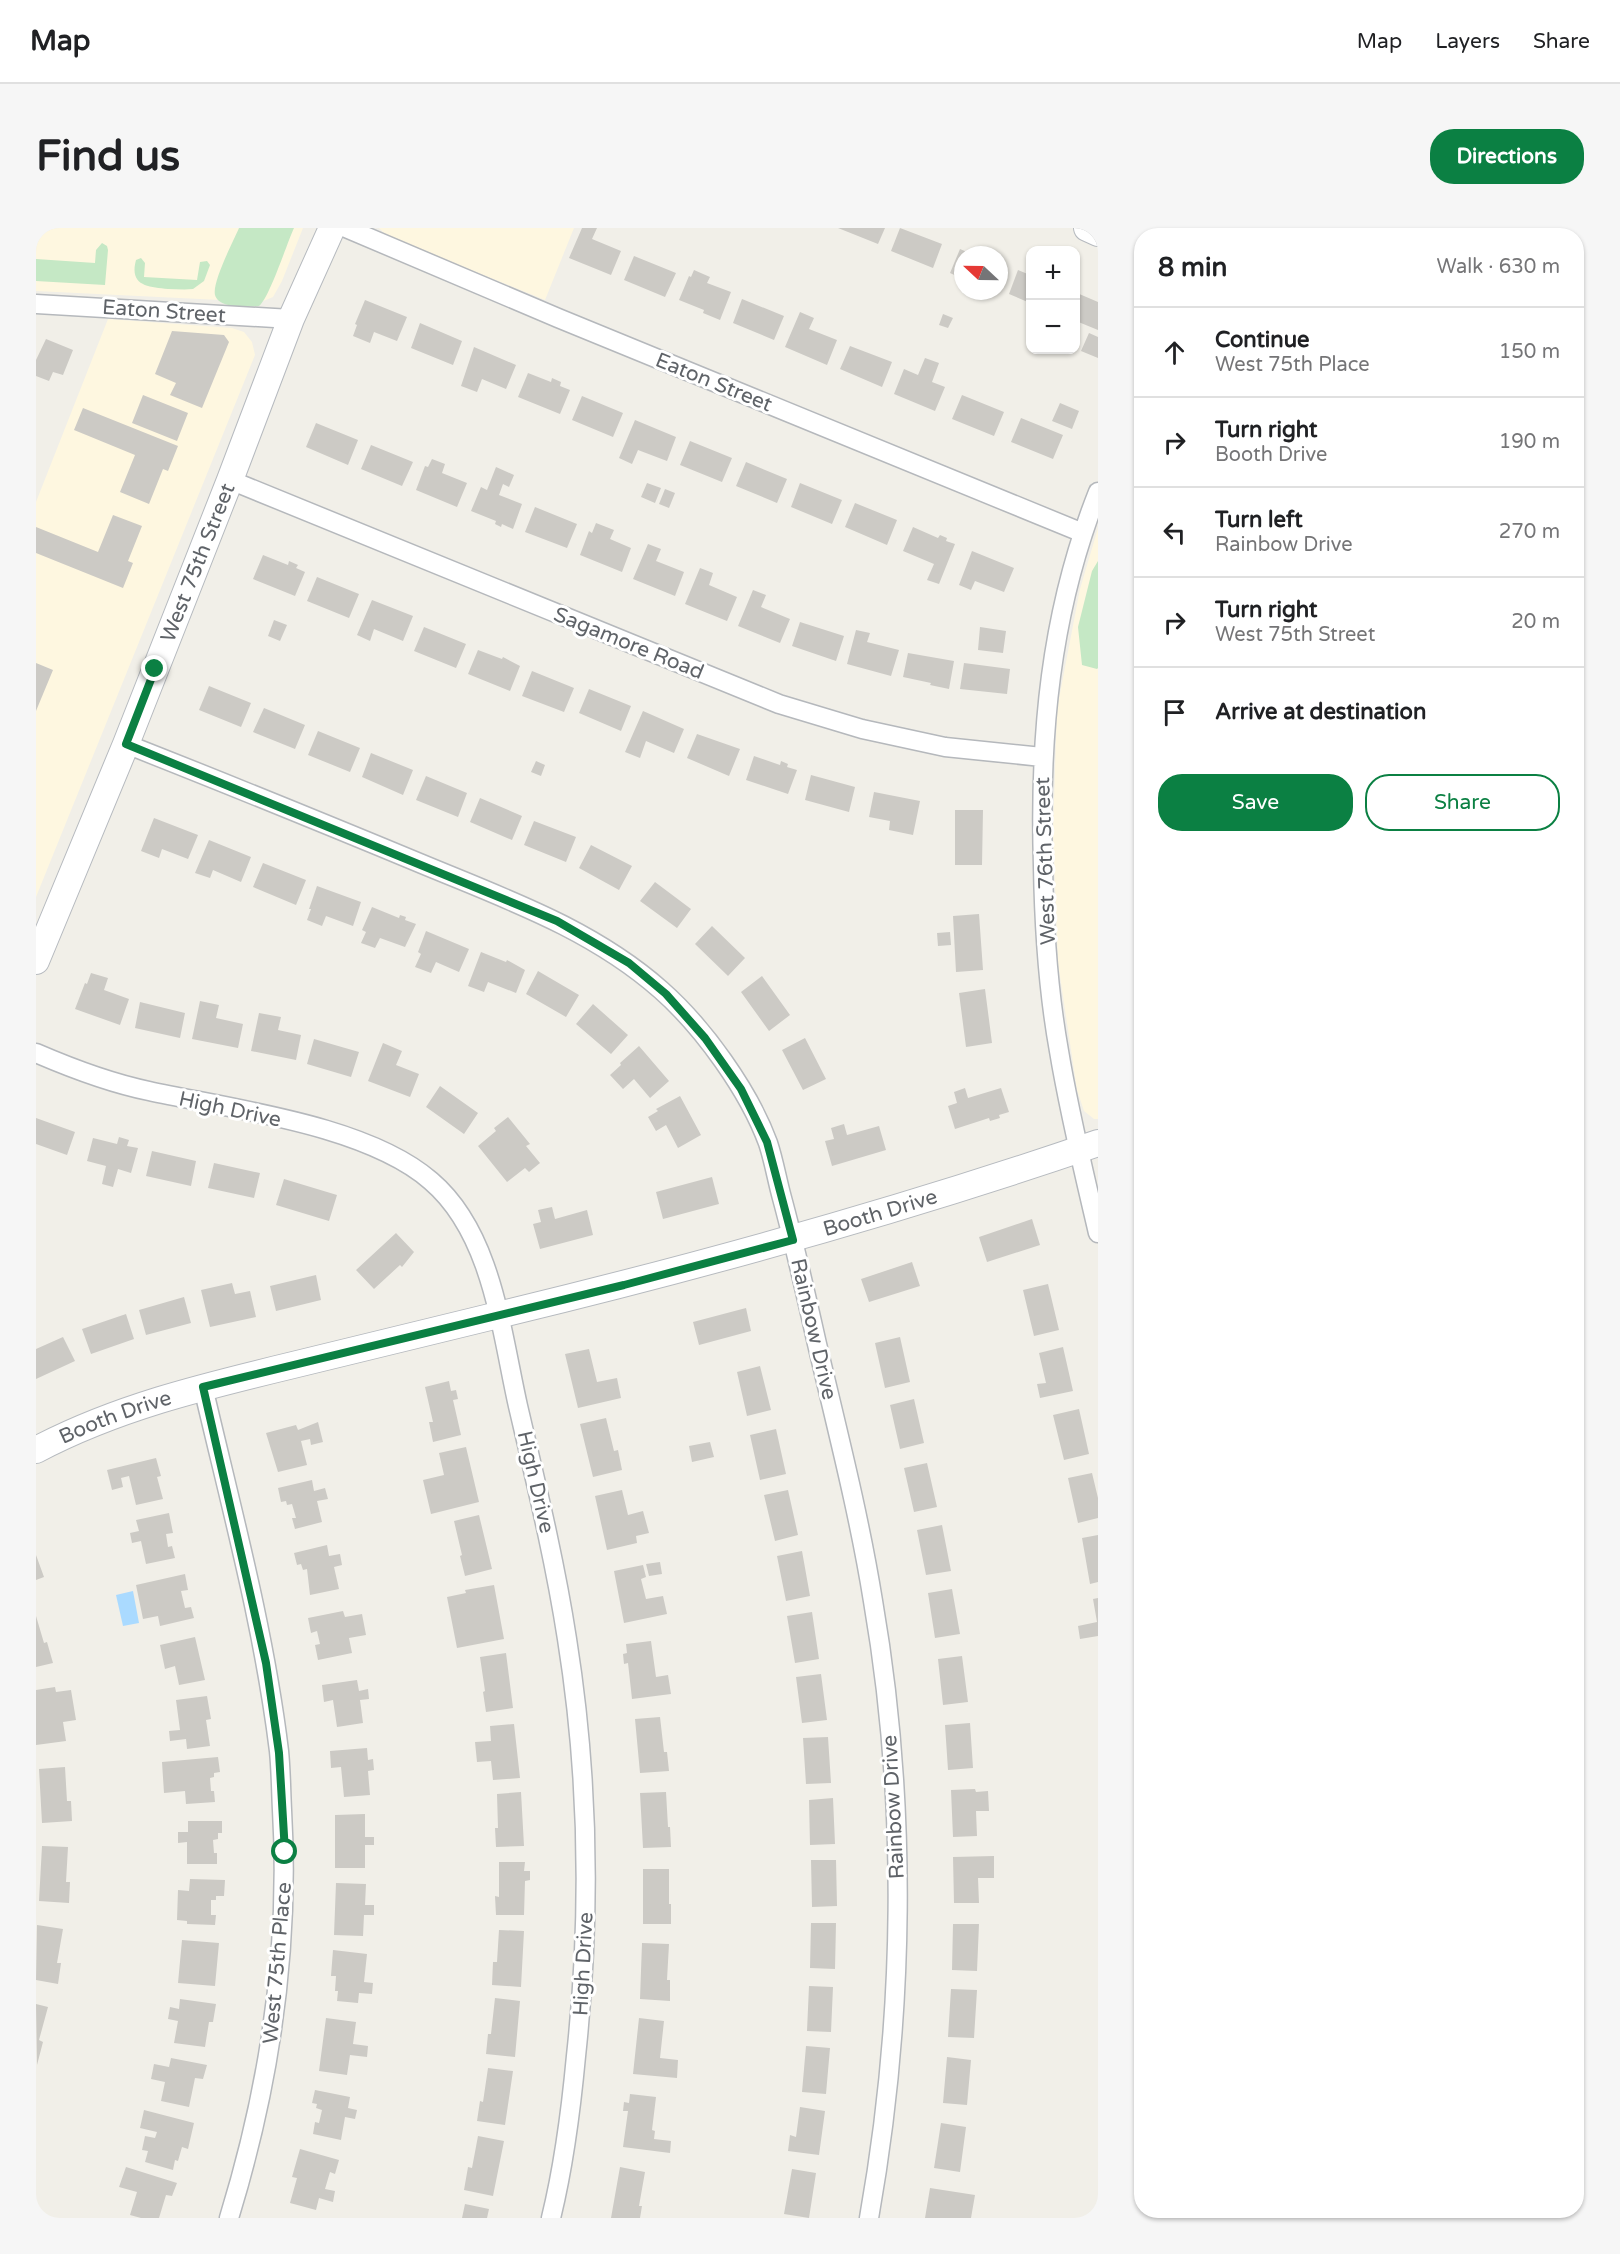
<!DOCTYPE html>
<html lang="en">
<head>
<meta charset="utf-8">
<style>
	:root { --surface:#fff; --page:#f6f6f6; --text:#202124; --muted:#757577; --line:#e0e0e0; --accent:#0b8043 }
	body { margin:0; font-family:"Varela Round",sans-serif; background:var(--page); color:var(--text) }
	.controls { position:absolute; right:18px; top:18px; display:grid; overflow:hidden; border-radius:12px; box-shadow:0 2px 4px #0004 }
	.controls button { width:54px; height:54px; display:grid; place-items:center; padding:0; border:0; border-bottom:2px solid var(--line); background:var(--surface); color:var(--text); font:30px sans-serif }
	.compass { position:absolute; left:918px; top:18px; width:54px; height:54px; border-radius:50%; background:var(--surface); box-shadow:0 2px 4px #0004; rotate:292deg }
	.stop { position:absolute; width:18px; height:18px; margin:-14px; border:4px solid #0b8043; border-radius:50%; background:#fff }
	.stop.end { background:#0b8043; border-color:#fff; box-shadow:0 2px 6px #0008 }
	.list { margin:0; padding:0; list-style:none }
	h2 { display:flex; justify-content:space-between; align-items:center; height:78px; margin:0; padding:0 24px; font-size:26px }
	h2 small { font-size:20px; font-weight:400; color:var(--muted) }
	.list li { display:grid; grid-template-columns:39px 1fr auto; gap:18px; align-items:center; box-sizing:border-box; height:90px; padding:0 24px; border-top:2px solid var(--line) }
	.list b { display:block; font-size:22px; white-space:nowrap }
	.list p { margin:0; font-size:20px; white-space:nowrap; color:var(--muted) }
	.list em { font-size:20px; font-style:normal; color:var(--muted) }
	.actions { display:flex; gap:12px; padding:18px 24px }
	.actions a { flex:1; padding:14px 0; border:2px solid var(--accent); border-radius:24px; text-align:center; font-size:21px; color:var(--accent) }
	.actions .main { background:var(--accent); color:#fff }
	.icon { flex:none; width:33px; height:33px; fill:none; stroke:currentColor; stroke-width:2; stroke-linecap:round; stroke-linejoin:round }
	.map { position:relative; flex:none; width:1062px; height:1990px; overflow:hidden; border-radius:24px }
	header { display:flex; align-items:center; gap:36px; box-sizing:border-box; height:84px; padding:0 30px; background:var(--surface); border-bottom:2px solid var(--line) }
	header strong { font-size:28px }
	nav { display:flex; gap:33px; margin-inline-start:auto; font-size:21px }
	.intro { display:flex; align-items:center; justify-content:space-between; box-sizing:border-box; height:144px; padding:0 36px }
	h1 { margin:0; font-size:42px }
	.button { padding:15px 27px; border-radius:24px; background:var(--accent); color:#fff; font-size:21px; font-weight:700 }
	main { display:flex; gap:36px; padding:0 36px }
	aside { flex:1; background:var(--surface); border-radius:24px; box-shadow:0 2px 4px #0004 }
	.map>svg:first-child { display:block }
</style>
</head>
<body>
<header>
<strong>Map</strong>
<nav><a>Map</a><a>Layers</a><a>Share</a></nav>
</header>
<div class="intro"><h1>Find us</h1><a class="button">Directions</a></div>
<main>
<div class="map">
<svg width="1062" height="1990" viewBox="0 0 1062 1990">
	<rect width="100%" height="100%" fill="#f1efe8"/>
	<!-- commercial -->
	<path fill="#fef7e0" d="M0,0H267L246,53L237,69L225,74L0,63Z
		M343,0H538L509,72L351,8Z
		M72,91L196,100L208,104L216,114L219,127L0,669V274Z
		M1062,300V891H1058L1048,883L1041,862L1022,735L1017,604L1021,481L1044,361Z"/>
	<!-- green -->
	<path fill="#c5e8c5" d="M203,0H258C251,15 233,71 223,78C212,79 183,81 179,67C176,54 197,14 203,0Z
		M66,15L71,18L72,22L69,57L0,53V31L59,35L60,22Z
		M105,30L109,35L108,49L161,52L164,34L171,33L174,37L168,53L157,61C148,62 140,61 132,61C112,59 93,58 100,32Z
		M1062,333V440L1061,441L1046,437L1042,399L1056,343Z"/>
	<!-- water -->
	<path fill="#aadaff" d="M97,1363L103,1395L87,1398L80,1367Z"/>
	<!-- building -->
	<path fill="#cccac5" d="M546,0H561L556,11L585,23L575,47L533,30Z
		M802,0H849L842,16Z
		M864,0L906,16L897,40L855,23Z
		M924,21L938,27H927V51L914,45Z
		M598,28L640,45L629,69L588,52Z
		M658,42L674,49L671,55L695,64L684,92L667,85L668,82L643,72L653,48L655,49Z
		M982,42L994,47V75L973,66Z
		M1041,65L1062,74V102L1040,93Z
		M706,71L748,88L738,112L697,95Z
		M329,72L371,89L361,113L338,104L334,115L317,108L321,97L319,96Z
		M764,84L778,90L773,101L801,112L791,137L749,119Z
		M907,86L917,90L912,100L903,97Z
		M384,95L426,113L417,137L375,120Z
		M136,103L188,107L193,114L166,180L134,167L140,155L119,146Z
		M1053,105L1062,109V130L1045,123Z
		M10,111L37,122L27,147L17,144L13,153L0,148V132Z
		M814,118L856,134L846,159L804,141Z
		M438,119L480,137L470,161L446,151L441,164L425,158Z
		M889,130L903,135L896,154L909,159L899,183L858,166L868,141L882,147Z
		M492,145L515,154L516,150L525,154L524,158L534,162L524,186L482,169Z
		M107,167L152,185L141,213L96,195Z
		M926,167L968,184L958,208L916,191Z
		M546,168L587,185L577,209L536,192Z
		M1024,175L1043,183L1036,201L1016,193Z
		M47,180L142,218L132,243L127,241L113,276L84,264L99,227L38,202Z
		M985,190L1027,207L1017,231L975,214Z
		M599,192L640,209L631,233L602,222L596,236L583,230Z
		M280,195L322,212L312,237L270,219Z
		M654,213L696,230L686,254L644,237Z
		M335,217L377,234L366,258L325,241Z
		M396,231L409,236L406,245L431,255L421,279L380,262L389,238L392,239Z
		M710,234L751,251L741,275L700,258Z
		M460,239L478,247L473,259L467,256L463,267L486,276L477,301L466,296L465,299L459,296L460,293L435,283L445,259L451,262Z
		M611,255L625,260L619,275L605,269Z
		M764,255L806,272L796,296L755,279Z
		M629,261L639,265L633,280L623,276Z
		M819,275L861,292L851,317L809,299Z
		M499,279L541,296L531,320L489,304Z
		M77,287L106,298L92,333L97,335L87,360L0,325V299L62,324Z
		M560,295L578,302L574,311L595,320L586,344L544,327L553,303L556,305Z
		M877,299L902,310L904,307L911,310L910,313L919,316L903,356L891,352L898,336L867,323Z
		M612,316L625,321L620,333L648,344L639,368L597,351Z
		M936,323L978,340L968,364L939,353L935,362L923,357Z
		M227,327L252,337L253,333L262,337L260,340L269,344L259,368L217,351Z
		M664,340L677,345L673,357L701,369L691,393L649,376Z
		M281,349L323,366L313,390L271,373Z
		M717,362L730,367L725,379L754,391L744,415L702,398Z
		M336,372L377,388L367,413L338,401L334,413L321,407Z
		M238,392L251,397L244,413L232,408Z
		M764,394L808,408L800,433L756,418Z
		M388,399L430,416L420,440L378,423Z
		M944,399L970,403L967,425L942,422Z
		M820,402L834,405L831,414L863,422L855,448L811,436Z
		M442,422L466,431L467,429L484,438L474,463L432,446Z
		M872,425L918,433L913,461L894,457L895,455L867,449Z
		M0,435L17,442L0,483Z
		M928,435L974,441L971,466L924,461Z
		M496,443L538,460L528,484L486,468Z
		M173,458L215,475L205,499L163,482Z
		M553,461L595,478L585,503L543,485Z
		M228,480L269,497L259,521L217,504Z
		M607,483L648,501L638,525L610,513L604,530L589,524Z
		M282,503L324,520L314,544L272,527Z
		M661,506L704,521L693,548L651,530Z
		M335,525L377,542L367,567L326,549Z
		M718,528L744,537L745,533L752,536L751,539L761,542L752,566L710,552Z
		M500,533L509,537L505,548L495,544Z
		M775,547L819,559L813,584L769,572Z
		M390,548L431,565L422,589L380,572Z
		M838,564L884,573L877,607L853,602L854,593L833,589Z
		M444,570L486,588L476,612L434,594Z
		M919,582H947L946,637H919Z
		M118,590L162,607L152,631L126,621L123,630L105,623Z
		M498,593L540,609L530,634L488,617Z
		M173,612L215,629L205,654L177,642L174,650L159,645Z
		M555,617L596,638L583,662L543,640Z
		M227,635L270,652L260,677L217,659Z
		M619,654L655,681L641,700L604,673Z
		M281,658L325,674L317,698L290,688L286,698L271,692L275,681H273Z
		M336,679L363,690L364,687L370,689L369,692L380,696L369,719L344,710L339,720L325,715L330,704L326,702Z
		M943,686L947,742L920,744L917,688Z
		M676,698L709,730L692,748L659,716Z
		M390,703L433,721L423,744L400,734L395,745L379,739L385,726L382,724Z
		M914,704L915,717L902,718L901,705Z
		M445,724L470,734L471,732L489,742L480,765L452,754L448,764L432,758Z
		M502,743L543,767L530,789L490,766Z
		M55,745L72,750L68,762L93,771L84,797L39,781L49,755L51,756Z
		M726,748L754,787L733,803L705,764Z
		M949,761L956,815L930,819L923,765Z
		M164,773L183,777L180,790L207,796L202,820L156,811Z
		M104,774L149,785L144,810L99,800Z
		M557,776L592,807L575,826L540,796Z
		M223,785L245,789L242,802L265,807L260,832L215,823Z
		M769,810L790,851L767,862L746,822Z
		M278,811L323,824L315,849L271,836Z
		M347,815L366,823L360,837L383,846L374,869L332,853Z
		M603,818L633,853L614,870L598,851L587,861L574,847L585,837L584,835Z
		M404,858L442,885L428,906L390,879Z
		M929,860L932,870L965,860L973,884L963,887L964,890L954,893L953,890L919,901L912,878L921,875L918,864Z
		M644,868L665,907L642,920L630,897L620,903L612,889L622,883L620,881Z
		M472,889L494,916L490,918L504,935L493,944L489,940L471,954L442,918L460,903L458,900Z
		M0,890L39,904L31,927L0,916Z
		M808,896L811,907L843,898L850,922L796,938L789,913L798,911L795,900Z
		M83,909L93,912L91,918L102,920L95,945L82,941L77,959L66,956L70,938L51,933L57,910L81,916Z
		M116,923L160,933L155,958L110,948Z
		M178,935L224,945L218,970L172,960Z
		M676,949L683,976L627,991L620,964Z
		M248,951L301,967L293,993L240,977Z
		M516,979L519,991L551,982L557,1007L504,1021L497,996L505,994L502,982Z
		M996,991L1004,1017L951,1034L943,1009Z
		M360,1005L378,1024L366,1039L364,1037L338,1061L320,1042Z
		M876,1034L884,1058L833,1074L825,1051Z
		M280,1047L285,1072L240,1083L234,1058Z
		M196,1055L199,1066L214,1063L220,1089L174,1099L165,1062Z
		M1012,1056L1023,1102L998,1108L987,1062Z
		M148,1069L155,1095L110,1107L103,1082Z
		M710,1080L715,1103L663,1117L657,1094Z
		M90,1086L98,1111L55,1126L46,1101Z
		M27,1109L39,1133L0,1151V1121Z
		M864,1109L874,1154L849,1160L839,1115Z
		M1027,1119L1037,1163L1004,1170L1001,1156L1010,1155L1003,1125Z
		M553,1121L561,1154L581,1150L585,1170L542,1180L529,1126Z
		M724,1138L735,1182L711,1188L701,1144Z
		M413,1153L415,1163L420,1162L422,1171L417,1172L425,1207L397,1214L393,1194H397L389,1159Z
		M878,1171L888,1215L864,1221L854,1177Z
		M1043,1181L1053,1226L1028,1232L1017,1187Z
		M570,1190L578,1223L582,1222L586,1242L557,1249L544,1196Z
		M282,1194L287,1214L275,1217L274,1211L265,1213L271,1237L242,1244L230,1205L260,1197L262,1202Z
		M740,1201L750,1246L724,1252L714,1207Z
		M674,1214L678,1229L656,1234L653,1218Z
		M430,1219L443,1274L395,1286L387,1252L408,1247L403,1225Z
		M120,1230L125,1248L121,1249L127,1271L100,1277L93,1248L85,1250L87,1259L76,1262L71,1242Z
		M891,1235L901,1279L878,1284L868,1240Z
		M1056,1245L1062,1270V1290L1042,1295L1032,1250Z
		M276,1252L278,1263L289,1260L292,1271L281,1273L286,1294L259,1301L256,1290H260L256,1276L251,1277L250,1273L245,1274L242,1260Z
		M586,1262L592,1287L607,1283L613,1305L600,1308L601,1315L571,1322L559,1268Z
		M752,1262L762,1307L739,1313L728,1267Z
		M133,1285L137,1305L130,1306L132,1319L136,1318L139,1330L110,1336L105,1313L96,1315L94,1305L103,1303L100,1292Z
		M443,1287L456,1341L429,1348L424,1328L426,1327L418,1293Z
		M906,1297L915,1343L890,1347L881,1302Z
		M1062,1307V1354L1054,1356L1046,1310Z
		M291,1317L293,1328L304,1326L306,1337L298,1339L303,1361L274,1367L271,1341L267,1342L265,1336L261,1337L258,1325Z
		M766,1323L774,1368L750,1373L741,1328Z
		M0,1327L8,1349L0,1352Z
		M624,1334L626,1346L613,1348L610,1336Z
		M607,1337L610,1349L605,1351L610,1371L627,1368L631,1386L588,1395L578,1343Z
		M149,1346L152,1362L145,1363L149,1380L155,1379L158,1390L124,1398L122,1388L107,1391L100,1357Z
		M458,1357L468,1411L421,1420L411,1369L430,1365L429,1362Z
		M916,1361L924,1406L899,1410L892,1365Z
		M1062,1370V1408L1044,1411L1042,1398L1061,1394L1057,1371Z
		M307,1383L309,1389L326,1386L330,1407L313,1410L316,1425L282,1432L279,1417L284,1416L281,1403L275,1405L272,1390Z
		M776,1384L783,1431L759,1435L751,1388Z
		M0,1388L8,1415L11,1414L17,1435L0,1439Z
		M159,1409L169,1452L143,1457L139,1438L129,1441L124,1417Z
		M615,1413L620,1449L632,1447L635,1466L596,1471L592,1435L588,1436L587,1426L591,1425L590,1416Z
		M470,1425L477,1480L450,1484L447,1464L449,1463L444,1429Z
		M926,1428L932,1474L907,1477L902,1431Z
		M785,1446L791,1492L766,1495L760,1449Z
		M321,1452L323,1463L332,1461L333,1471L324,1472L327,1495L301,1499L297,1472L288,1474L286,1457Z
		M19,1459L20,1464L35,1462L40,1492L27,1494L30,1513L0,1517V1462Z
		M171,1468L175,1491L170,1492L174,1518L151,1521L150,1511L134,1513L133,1503L144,1502L140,1472Z
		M624,1489L628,1524H631L633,1543L604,1545L599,1491Z
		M934,1495L937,1540L912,1542L909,1497Z
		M478,1496L484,1550L457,1552L455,1533L441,1534L439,1514L455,1513L454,1498Z
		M792,1509L795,1555L770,1556L767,1510Z
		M331,1520L332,1532L337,1531L338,1542L332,1543L334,1567L308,1569L305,1539L295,1540L294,1523Z
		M182,1529L184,1544L178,1545V1549L174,1550L175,1563H178L179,1574L150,1576L149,1563L128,1565L126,1534Z
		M29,1539L31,1573H35L36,1593L6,1595L3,1541Z
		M939,1561L940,1564L952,1563L953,1583H940L941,1608L917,1609L915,1562Z
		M485,1564L488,1618L460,1619L459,1600H462L461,1566Z
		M630,1564L632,1599H634L635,1619L607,1620L604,1565Z
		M797,1570L799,1616L774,1617L773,1572Z
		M329,1586V1609H338V1617H329V1640H299V1587Z
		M152,1593H186V1605H182V1611L177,1612L178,1625H181V1636H151V1614L142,1615V1604H152Z
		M6,1618L32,1619L30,1654H34L33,1675L3,1673Z
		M958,1628V1650H942L943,1675H918L917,1629Z
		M775,1632H800L801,1678L776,1679Z
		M463,1634H489L488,1643H494V1652L489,1653L488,1687H460L459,1668L463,1669Z
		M607,1641H633V1676H635V1696H607Z
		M154,1651L189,1652L188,1668H180V1672H175V1687H180L179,1697L151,1696V1693L141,1692L142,1662L153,1663Z
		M300,1655L330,1656L329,1677H338V1687H328L327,1708L298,1707Z
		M775,1695H800L799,1741L774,1740Z
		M917,1696H943L941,1743L916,1742Z
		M1,1697L27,1701L21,1735H25L22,1756L0,1752Z
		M463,1702L488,1703L485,1759L456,1757L457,1734H461Z
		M146,1712L183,1715L179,1758L142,1755Z
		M606,1715L633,1716L631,1752H634V1773L604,1771Z
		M297,1722L331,1726L328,1754L337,1755L336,1766L323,1765L322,1775L301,1773L302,1763H299L300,1748H295Z
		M773,1758L797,1759L795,1804L771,1803Z
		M915,1761L941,1762L938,1810L912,1809Z
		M459,1770L484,1773L479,1829L450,1826L452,1806H455Z
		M144,1771L180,1776L177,1794H173L169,1819L138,1815L142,1793L132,1791L134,1779L143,1781Z
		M0,1776L12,1779L3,1812L7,1814L1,1837Z
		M290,1790L320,1794L317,1816L332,1818L331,1829L314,1827L311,1847L283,1843Z
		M603,1790L628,1793L624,1830L642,1832L641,1850L597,1846Z
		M770,1818L794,1820L790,1866L766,1864Z
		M911,1829L935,1832L931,1877L907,1875Z
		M135,1830L171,1837L167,1851L159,1850L153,1879L125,1873L129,1854L115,1851L118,1836L133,1839Z
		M452,1840L477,1843L469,1897L441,1893L444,1873L447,1874Z
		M279,1862L314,1869L312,1880L321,1882L319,1891L309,1889L305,1912L277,1906L279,1894L283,1895L286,1882L280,1880L281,1876L276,1875Z
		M594,1866L620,1869L616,1902L619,1903L618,1911L635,1913L634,1925L587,1919L592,1883H587L588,1874L593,1875Z
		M764,1879L789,1883L783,1927L752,1923L754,1907L760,1909Z
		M108,1882L158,1895L152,1921L146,1919L142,1933L139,1932L137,1942L109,1934L112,1923L106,1922L109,1908L119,1910L121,1904L104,1900Z
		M905,1895L930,1899L924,1944L898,1940Z
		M442,1908L468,1913L457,1968L428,1962L432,1939L436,1940Z
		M264,1921L303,1932L299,1946L294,1944L289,1961L299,1963L297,1974L283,1970L280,1982L254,1975L261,1950L256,1949Z
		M90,1939L141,1955L136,1968L130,1967L123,1990H105L94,1987L101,1964L83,1959Z
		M584,1939L609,1944L603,1978H606L604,1990H575Z
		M756,1941L780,1945L773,1990L748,1986Z
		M894,1960L939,1967L935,1990H889Z
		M429,1976L453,1981L451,1990H426Z"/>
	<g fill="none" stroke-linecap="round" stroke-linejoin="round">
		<!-- street casing -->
		<g stroke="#b5b8bc" stroke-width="21">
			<path id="street" d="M310,0L522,90L1047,305
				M0,76L255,91
				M194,252L743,476L826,501L909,519L1006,529
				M1062,264C1014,385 1003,509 1007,638C1008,700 1012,762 1023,823C1033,884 1048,945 1062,1005
				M90,516C189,555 287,595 386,636C470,671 556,701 625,762C667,799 713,863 732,915C738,933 741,952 746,970C759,1018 770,1067 781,1116C801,1201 823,1286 837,1373C872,1576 869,1788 833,1990
				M0,825C37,841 74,855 113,863C195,881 331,897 395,953C456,1005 465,1102 482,1178C500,1255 519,1333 531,1411C553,1549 555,1689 540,1828C535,1882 528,1937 515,1990
				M167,1159C195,1279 228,1400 243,1523C245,1543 245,1563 246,1582C254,1721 234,1857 193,1990"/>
		</g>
		<!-- secondary casing -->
		<g stroke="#b6babf" stroke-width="28">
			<g id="secondary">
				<path d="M1051,0L1062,5"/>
				<path id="s1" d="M0,733L90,516L194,252L255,91L296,0"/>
				<path id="s2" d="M0,1222C79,1180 166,1159 253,1138C321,1121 390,1105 458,1088C662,1039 864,983 1062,915"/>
			</g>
		</g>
		<!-- street -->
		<use href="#street" stroke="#fff" stroke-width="18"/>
		<!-- secondary -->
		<use href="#secondary" stroke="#fff" stroke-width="26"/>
	</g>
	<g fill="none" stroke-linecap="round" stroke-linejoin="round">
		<!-- route -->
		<path stroke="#0b8043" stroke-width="8" d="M119,441L90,516L521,693L593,735L630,766L669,810L705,861L731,914L757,1012L588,1057L167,1159L230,1435L243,1525L249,1624"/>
	</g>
	<g text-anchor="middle" stroke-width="6" stroke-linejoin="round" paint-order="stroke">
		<!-- street labels -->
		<g font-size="21" fill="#5f6368" stroke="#fff">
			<text transform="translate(128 83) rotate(4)" y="7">Eaton Street</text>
			<text transform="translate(678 154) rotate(22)" y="7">Eaton Street</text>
			<text dy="7" stroke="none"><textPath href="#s1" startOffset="430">West 75th Street</textPath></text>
			<text transform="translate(593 415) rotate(22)" y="7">Sagamore Road</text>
			<text transform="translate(1009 633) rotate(-92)" y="7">West 76th Street</text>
			<text transform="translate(194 881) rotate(12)" y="7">High Drive</text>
			<text dy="7" stroke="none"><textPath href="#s2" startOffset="878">Booth Drive</textPath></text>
			<text transform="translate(778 1101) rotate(77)" y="7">Rainbow Drive</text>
			<text dy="7" stroke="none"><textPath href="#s2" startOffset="86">Booth Drive</textPath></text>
			<text transform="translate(500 1254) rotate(77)" y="7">High Drive</text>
			<text transform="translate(857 1579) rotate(-93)" y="7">Rainbow Drive</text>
			<text transform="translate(241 1735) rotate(-85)" y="7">West 75th Place</text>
			<text transform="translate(547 1736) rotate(-87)" y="7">High Drive</text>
		</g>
	</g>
</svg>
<div class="controls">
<button>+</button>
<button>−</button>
</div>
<svg class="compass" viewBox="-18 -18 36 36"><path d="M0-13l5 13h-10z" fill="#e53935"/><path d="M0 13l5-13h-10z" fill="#757577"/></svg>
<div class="stop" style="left:249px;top:1624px"></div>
<div class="stop end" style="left:119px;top:441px"></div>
</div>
<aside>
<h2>8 min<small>Walk · 630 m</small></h2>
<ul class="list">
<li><svg class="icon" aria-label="ahead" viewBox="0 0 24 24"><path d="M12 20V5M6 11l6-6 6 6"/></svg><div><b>Continue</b><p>West 75th Place</p></div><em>150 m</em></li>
<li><svg class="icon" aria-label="right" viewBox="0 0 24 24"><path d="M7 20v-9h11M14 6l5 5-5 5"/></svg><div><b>Turn right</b><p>Booth Drive</p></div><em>190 m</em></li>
<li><svg class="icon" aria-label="left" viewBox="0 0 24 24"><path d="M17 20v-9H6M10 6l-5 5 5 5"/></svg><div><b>Turn left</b><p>Rainbow Drive</p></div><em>270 m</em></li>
<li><svg class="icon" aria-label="right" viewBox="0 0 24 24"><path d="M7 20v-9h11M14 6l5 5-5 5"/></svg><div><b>Turn right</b><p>West 75th Street</p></div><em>20 m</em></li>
<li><svg class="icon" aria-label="arrive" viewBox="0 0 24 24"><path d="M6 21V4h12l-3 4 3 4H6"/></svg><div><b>Arrive at destination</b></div></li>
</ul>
<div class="actions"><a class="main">Save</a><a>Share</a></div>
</aside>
</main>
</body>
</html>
